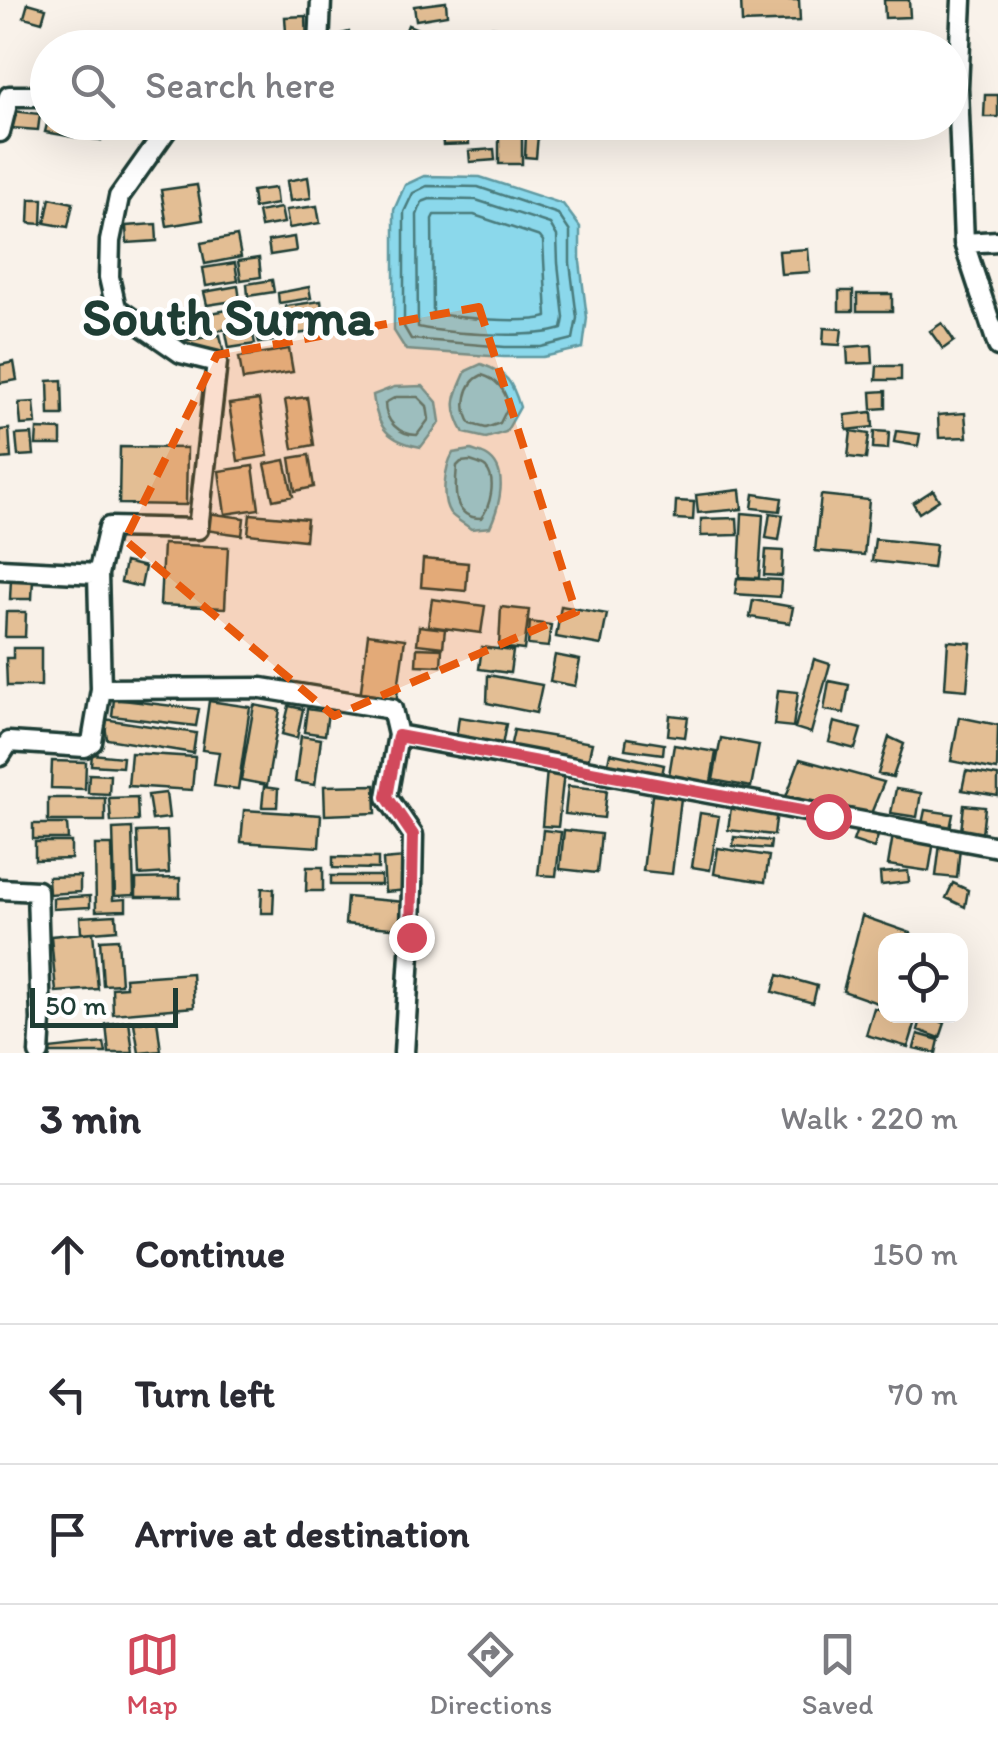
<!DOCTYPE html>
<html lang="en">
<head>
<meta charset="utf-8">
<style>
	:root { --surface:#fff; --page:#f7f7f7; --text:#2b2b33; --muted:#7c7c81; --line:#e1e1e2; --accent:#d1495b }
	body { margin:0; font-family:Itim,sans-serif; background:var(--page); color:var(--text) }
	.controls { position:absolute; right:30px; bottom:30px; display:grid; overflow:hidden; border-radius:20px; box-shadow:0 10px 40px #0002 }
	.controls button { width:90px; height:90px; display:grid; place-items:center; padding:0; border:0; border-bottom:2px solid var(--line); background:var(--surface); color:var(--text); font:50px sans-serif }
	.scale { position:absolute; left:30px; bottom:25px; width:148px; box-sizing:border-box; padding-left:10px; border:5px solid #1f3d34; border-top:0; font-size:28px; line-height:35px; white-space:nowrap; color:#1f3d34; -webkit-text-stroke:8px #fff; paint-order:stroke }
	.stop { position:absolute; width:30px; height:30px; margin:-22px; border:8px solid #d1495b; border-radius:50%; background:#fff }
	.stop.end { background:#d1495b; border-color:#fff; box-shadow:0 2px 10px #0008 }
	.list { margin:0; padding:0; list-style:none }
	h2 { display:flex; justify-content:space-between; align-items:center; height:130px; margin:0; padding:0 40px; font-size:42px }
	h2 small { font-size:32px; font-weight:400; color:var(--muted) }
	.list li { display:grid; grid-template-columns:65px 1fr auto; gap:30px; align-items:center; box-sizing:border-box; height:140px; padding:0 40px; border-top:2px solid var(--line) }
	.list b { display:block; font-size:38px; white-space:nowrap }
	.list em { font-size:32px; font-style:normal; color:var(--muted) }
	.icon { flex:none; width:55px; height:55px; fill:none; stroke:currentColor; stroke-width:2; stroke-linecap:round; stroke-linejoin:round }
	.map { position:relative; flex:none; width:998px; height:1053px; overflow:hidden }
	.search { position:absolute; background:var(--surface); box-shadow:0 10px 40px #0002; left:30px; right:30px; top:30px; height:110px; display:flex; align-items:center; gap:25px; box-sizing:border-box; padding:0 35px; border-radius:55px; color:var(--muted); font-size:38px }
	.sheet { height:550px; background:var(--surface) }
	nav { display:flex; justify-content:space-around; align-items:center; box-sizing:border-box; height:140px; border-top:2px solid var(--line); background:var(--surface); font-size:28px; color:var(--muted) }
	nav a { display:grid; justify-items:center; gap:5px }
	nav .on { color:var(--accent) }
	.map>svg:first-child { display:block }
</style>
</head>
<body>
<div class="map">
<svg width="998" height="1053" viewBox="0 0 998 1053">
	<rect width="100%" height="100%" fill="#f9f2ea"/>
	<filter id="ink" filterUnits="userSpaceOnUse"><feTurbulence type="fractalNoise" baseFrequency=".01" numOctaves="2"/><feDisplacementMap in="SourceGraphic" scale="20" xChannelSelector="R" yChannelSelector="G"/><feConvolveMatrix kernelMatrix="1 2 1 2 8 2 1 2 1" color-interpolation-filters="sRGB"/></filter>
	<g filter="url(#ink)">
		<!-- water -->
		<path fill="#8bd8eb" stroke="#609aa2" stroke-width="2.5" d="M424,176L480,177L563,204L580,227V262L587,318L583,348L543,357H504L406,350L394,331V210L405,185Z
			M481,364C507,373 512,381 520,407L506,432L486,438L464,433C449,406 454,398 466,371Z
			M423,386L437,402L440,422L421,447C388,441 377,428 373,395L394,387Z
			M471,450C476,452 482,453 487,456C510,470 499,507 490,527L471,529C465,524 455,519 450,513C440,498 445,467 453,453Z"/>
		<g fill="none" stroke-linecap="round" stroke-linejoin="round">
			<!-- shore -->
			<path stroke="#4a7b7d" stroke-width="2.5" d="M427,186L478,187L558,214L570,232V263L577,318L573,339L541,347H505L411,339L404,327V212L413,193Z
				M430,199L476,200L550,224L557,236L558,263L564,318L562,329C531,339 451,334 418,327L417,215L422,202Z
				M434,215H474L540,237L543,241L547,317C524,324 458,318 433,313L432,219Z
				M482,375C498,380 504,389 509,405L500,423L486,428L471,424C461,409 464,383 482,375Z
				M396,397H418L427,406L429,419L417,435C399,435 385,421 385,403Z
				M470,461C476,463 482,464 486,468C497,480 490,507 481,518C451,518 455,488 457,466L461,462Z"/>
		</g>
		<!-- building -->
		<path fill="#e3be94" stroke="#1f3d34" stroke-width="2.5" d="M741,0H799L800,21L742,23Z
			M884,0H909L910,17L885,18Z
			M446,2L447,15L416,20L414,6Z
			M28,3L46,8L42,22L24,17Z
			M306,16L307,46L287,47L285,17Z
			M408,25L427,33L420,48H399Z
			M492,27L535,29L534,48H490Z
			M438,30L472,31V48H437Z
			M75,32L99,44L97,48H67Z
			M349,32L353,48H333L330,37Z
			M539,33L570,34L569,48H538Z
			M985,95H998V117H984Z
			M13,111L40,114L38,130L11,128Z
			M48,120V122H77L74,137L45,132Z
			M441,122H467L469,144L443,145Z
			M79,123L102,125L101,140L77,137Z
			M522,134V164H499V135Z
			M526,134L538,135L536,158L525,157Z
			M494,149L495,160L470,162L469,151Z
			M308,177L311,198L290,201L287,181Z
			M197,185L203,220L167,226L161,190Z
			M275,188L277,204L254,208L252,191Z
			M50,198L73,203L68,227L45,223Z
			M30,199H43L42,224L29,223Z
			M317,206L320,223L289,228L286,210Z
			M281,208L284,223L261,227L258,212Z
			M156,224L157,241L127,243L126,226Z
			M237,236L241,257L205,264L201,243Z
			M294,237L296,251L270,255L268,241Z
			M808,249L810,272L781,274L779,251Z
			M259,258L261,277L241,280L238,261Z
			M235,263L238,281L206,286L203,268Z
			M272,280L274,292L248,296L247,284Z
			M238,286L240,300L207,305L204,292Z
			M309,287L311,298L279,303L278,293Z
			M839,291H853V311H839Z
			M857,294H892V311H857Z
			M321,301L325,330L290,335L286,306Z
			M239,308L242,327L208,332L205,314Z
			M201,312L204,332L185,335L182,315Z
			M285,323L287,339L259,343L256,328Z
			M942,323L954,341L943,349L930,331Z
			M824,328L842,329L840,345L823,344Z
			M252,329L255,344L229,348L226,333Z
			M220,335L224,354L193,355L183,341Z
			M872,345L873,363L848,364L847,347Z
			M289,349L293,372L243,380L239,357Z
			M14,362L17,380L0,383V365Z
			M877,366H901V380H876Z
			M62,380L63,415H49L48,381Z
			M886,391V408L872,409L871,392Z
			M307,397L314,445L293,449L285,400Z
			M259,400L268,456L238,461L229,404Z
			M34,402L36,424L21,425L19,403Z
			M872,412L873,427L847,430L845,415Z
			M965,413L967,437L939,438L938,415Z
			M9,429L11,458L0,459V430Z
			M37,429L61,430V445H36Z
			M851,431L869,434L866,459L848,457Z
			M874,431L889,432L888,449L873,448Z
			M896,431L920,434L918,446L894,442Z
			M32,434L34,455L18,456L16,435Z
			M120,447L187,448L186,505L119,504Z
			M309,455L314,487L295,491L290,458Z
			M285,460L293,496L273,500L265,464Z
			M253,466L259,509L225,514L219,471Z
			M740,490L742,509L698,513L696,495Z
			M933,490L939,500L919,513L913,503Z
			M754,494L782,498L780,511L752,508Z
			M821,495L869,500L864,555L815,551Z
			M676,501L694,502L693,520L675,519Z
			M207,513L244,518L242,535L205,530Z
			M742,513L763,515L759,578L739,577Z
			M770,513L783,515L779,540L766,538Z
			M250,514L307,519L305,540L248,534Z
			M737,518L738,535L701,536V519Z
			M875,539L936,545L933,568L872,561Z
			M163,544L228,547L225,608L160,605Z
			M766,550L783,551L782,576L764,575Z
			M423,559L468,563L466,591L421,587Z
			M125,562L145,567L141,587L121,582Z
			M737,578L781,580L780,597L735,594Z
			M11,579H33L32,599H10Z
			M432,599L485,606L481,633L428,626Z
			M753,600L793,607L790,623L750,617Z
			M561,606L607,614L601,645L556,637Z
			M501,607L529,610L524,650L499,647Z
			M6,612H26L25,637H5Z
			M530,622L551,625L548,647L528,645Z
			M419,626L445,629L443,647L417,644Z
			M368,634L405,639L396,703L360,698Z
			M948,641L971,643L967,690L945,688Z
			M482,647L513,651L510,673L479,669Z
			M13,648H41V686H7L6,658H13Z
			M417,648L442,649L441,666L416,665Z
			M555,655L580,660L575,686L550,681Z
			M814,659L830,664L811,733L795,728Z
			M488,675L542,685L536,713L487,703Z
			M829,681L849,685L844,713L824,710Z
			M778,690L798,692L793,727L774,725Z
			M114,699L199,709L196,726L112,716Z
			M209,701L250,707L238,789L214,786L219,752L202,750Z
			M254,705L280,710L267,785L241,780Z
			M289,706L303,709L297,738L282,734Z
			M307,709L328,712L325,735L304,732Z
			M670,715L688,717L685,737L668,735Z
			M459,717L506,724L502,746L456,739Z
			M959,717L998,725L997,770L951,761Z
			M104,719L196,733L193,753L107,739Z
			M834,722L861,729L855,749L829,742Z
			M514,730L592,743L588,761L510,748Z
			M301,736L321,739L315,785L295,782Z
			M889,737L904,744L893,777L878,774Z
			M627,738L664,744L663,754L625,749Z
			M721,738L759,745L751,787L713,780Z
			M674,745L716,752L710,788L668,781Z
			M131,753L195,757L192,790L128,786Z
			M610,753L664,765L661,780L607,768Z
			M92,754L123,757L122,767L91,765Z
			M800,759L884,782L870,816L784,802Z
			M52,761L86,762L85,789L51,788Z
			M547,770L564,772L558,827L542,826Z
			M966,771L998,776V796L962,790Z
			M89,774L110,775L109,794L88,793Z
			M375,785L376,813L325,815L324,786Z
			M568,786L607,790L604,818L565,814Z
			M264,787L278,789L277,807H262Z
			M896,789L921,793L917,817L891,813Z
			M166,793L169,818L152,820L148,795Z
			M652,795L681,798L672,874L643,871Z
			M137,797L138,821L111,822L109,798Z
			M48,798H105V821H48Z
			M964,805L985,807L982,834L961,831Z
			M731,807L777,811L774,835L728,830Z
			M244,810L321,815L319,847L241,842Z
			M925,810L953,814L950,829L922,824Z
			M700,813L719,816L710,870L692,867Z
			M33,824H67L68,839H33Z
			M858,827L879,833L874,848L853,841Z
			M132,828L134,895L115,896L113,829Z
			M543,830L561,832L556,876L538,875Z
			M564,830L601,834L597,873L560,869Z
			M167,831L169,873L139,875L137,832Z
			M893,835L934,841L929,871L888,865Z
			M734,837L771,841L770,849L733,846Z
			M35,842H71V859L35,860Z
			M940,844L960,847L957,878L936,876Z
			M95,845H112L113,900L126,899V910L96,911Z
			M718,848L769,856L765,882L714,874Z
			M333,857L378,858V869L333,868Z
			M405,858L408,890L385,892L383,860Z
			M307,867H323V891H306Z
			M908,871L909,882L881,885L880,873Z
			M80,876V892L49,894L48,877Z
			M331,876H381V885H331Z
			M180,878V897H136V879Z
			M953,883L968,890L965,907L946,898Z
			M262,888L274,889L273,913H261Z
			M90,896V907L53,909V898Z
			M347,897L404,902L402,929L345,924Z
			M116,915L117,930L81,933L80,917Z
			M862,916L911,933L909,941H886V1006L843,991Z
			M93,932L98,989L56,992L51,936Z
			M118,939L121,984L103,985L100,940Z
			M192,973L194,1007L113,1014L112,988L126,987L125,978Z
			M778,975L817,986L813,1003L773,992Z
			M874,1008L886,1011V1016H899L916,1021L908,1047L866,1035Z
			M922,1016L945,1023L940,1038L918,1030Z
			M157,1020L161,1051L139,1053L134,1023Z
			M129,1021L133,1053H109L106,1024Z
			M918,1034L939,1040L936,1053L914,1048Z
			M104,1043L106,1053H49V1049Z"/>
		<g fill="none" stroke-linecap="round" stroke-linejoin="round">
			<!-- street casing -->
			<g stroke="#1f3d34" stroke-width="25">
				<path id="street" d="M962,0L958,88L964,243L998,346
					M319,48L321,0
					M0,132L9,96H48
					M964,243L998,241
					M0,569L98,574L109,527L198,529L217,362L181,353L116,308L109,277L110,241L119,197L172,122
					M101,689L262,688L392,709L398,735L998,847
					M398,735L387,797L413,835L411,937L404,1053
					M0,756L9,742L85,747L92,742L101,689L98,574
					M0,889L37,891L41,1020L39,1053"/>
			</g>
			<!-- street -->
			<use href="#street" stroke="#fff" stroke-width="18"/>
		</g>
	</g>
	<g fill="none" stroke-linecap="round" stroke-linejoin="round" filter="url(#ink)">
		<!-- route -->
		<path stroke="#d1495b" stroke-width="12" d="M411,937L413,835L387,797L398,736L828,816"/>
	</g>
	<!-- marked area -->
	<path fill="#e8590c" fill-opacity="0.2" stroke="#e8590c" stroke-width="8" stroke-dasharray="20 12" stroke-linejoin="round" d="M479,307L576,612L334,716L125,540L217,355Z"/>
	<g text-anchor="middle" stroke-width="9" stroke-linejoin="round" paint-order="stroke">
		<!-- district labels -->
		<g font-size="52" font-weight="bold" fill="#1f3d34" stroke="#fff">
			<text x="228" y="335">South Surma</text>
		</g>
	</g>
</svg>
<div class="controls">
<button><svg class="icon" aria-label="locate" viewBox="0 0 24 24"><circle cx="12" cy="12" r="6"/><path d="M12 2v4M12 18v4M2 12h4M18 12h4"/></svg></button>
</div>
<div class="scale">50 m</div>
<div class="stop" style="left:828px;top:816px"></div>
<div class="stop end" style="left:411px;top:937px"></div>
<div class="search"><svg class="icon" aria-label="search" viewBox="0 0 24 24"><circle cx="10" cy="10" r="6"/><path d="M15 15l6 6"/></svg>Search here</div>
</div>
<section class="sheet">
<h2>3 min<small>Walk · 220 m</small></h2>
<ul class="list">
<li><svg class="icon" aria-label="ahead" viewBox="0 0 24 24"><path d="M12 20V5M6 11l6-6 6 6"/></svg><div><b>Continue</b></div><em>150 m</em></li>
<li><svg class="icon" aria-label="left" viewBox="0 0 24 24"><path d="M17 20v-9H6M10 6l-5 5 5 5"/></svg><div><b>Turn left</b></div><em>70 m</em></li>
<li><svg class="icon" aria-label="arrive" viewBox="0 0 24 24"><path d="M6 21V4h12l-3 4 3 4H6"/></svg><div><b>Arrive at destination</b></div></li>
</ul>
</section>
<nav>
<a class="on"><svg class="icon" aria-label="map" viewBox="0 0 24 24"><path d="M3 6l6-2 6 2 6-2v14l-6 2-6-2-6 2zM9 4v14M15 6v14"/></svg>Map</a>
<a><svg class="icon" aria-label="directions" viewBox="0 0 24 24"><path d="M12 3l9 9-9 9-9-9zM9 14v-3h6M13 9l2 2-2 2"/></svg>Directions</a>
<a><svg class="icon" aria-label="saved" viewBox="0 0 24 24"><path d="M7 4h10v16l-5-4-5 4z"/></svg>Saved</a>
</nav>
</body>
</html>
